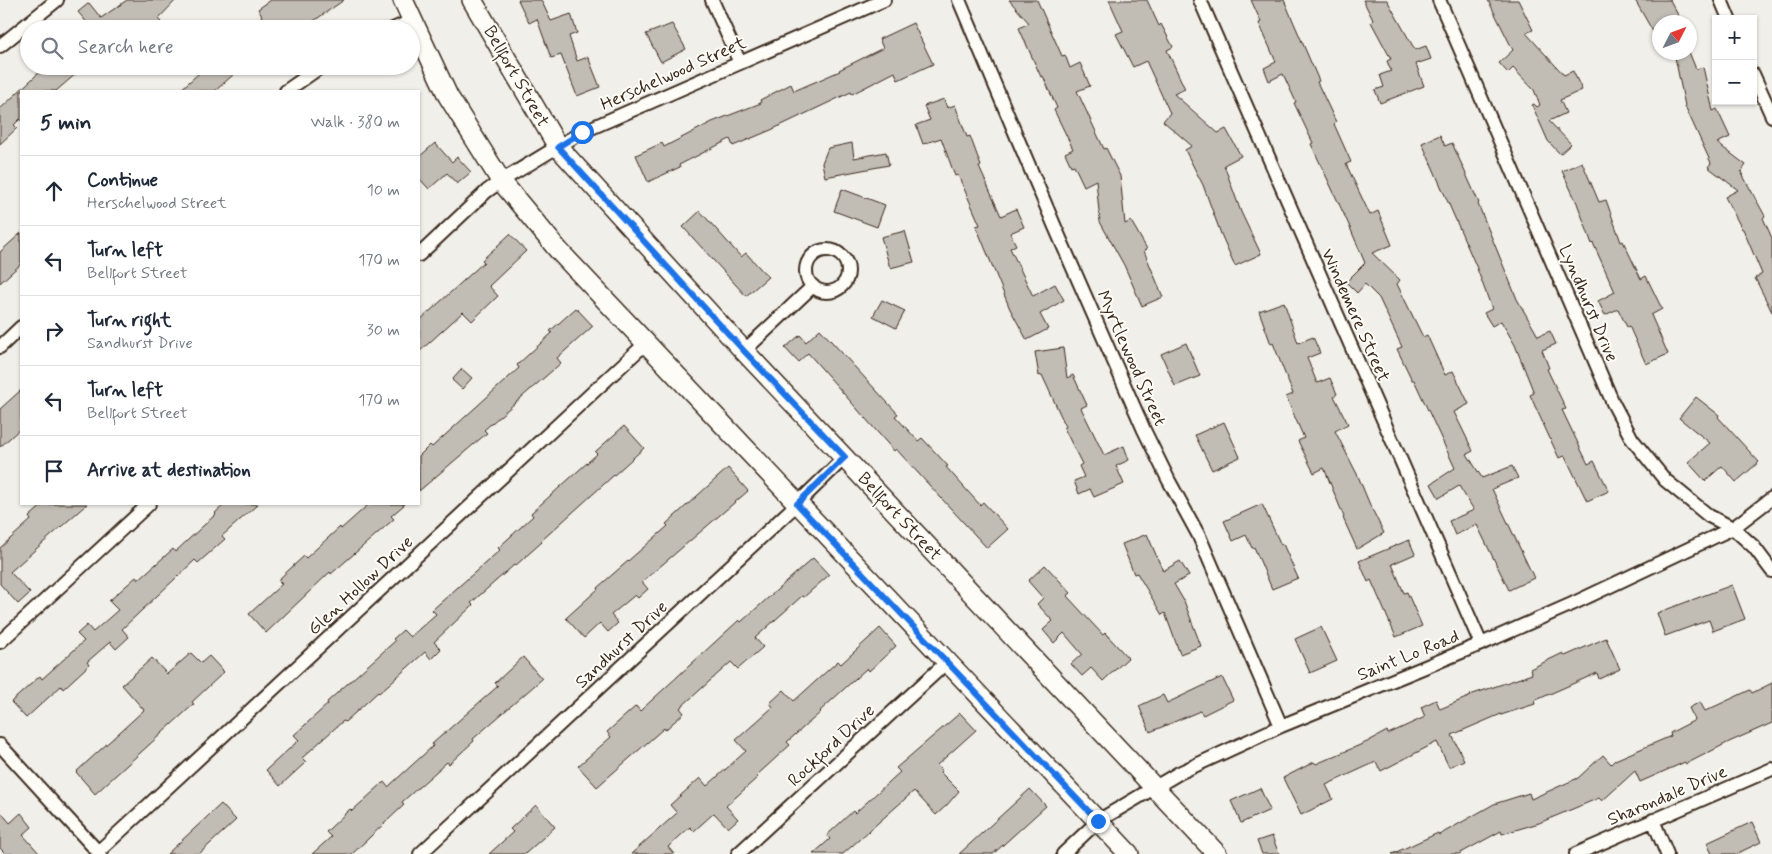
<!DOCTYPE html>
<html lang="en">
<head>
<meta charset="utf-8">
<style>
	:root { --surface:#fff; --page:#f6f6f7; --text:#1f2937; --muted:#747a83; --line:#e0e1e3 }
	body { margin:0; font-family:Mynerve,sans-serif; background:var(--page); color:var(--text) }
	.controls { position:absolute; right:15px; top:15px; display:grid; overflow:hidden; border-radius:0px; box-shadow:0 1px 4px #0004 }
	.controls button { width:45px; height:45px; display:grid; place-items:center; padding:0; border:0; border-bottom:1px solid var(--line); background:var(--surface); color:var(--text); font:25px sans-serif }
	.compass { position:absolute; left:1652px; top:15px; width:45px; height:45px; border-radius:50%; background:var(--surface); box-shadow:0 1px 4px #0004; rotate:48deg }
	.stop { position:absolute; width:15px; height:15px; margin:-11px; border:4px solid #1a73e8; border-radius:50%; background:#fff }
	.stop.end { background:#1a73e8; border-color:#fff; box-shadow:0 1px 5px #0008 }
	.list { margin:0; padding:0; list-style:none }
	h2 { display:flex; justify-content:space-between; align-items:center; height:65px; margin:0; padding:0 20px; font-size:21px }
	h2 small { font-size:16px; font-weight:400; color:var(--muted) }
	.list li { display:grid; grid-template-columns:32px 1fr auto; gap:15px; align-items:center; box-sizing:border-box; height:70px; padding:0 20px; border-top:1px solid var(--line) }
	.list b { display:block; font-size:19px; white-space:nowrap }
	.list p { margin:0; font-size:16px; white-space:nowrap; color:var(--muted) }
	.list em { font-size:16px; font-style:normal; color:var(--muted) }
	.icon { flex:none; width:28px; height:28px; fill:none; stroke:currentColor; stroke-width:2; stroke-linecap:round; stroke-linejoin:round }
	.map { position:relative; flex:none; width:1772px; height:854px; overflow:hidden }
	.search { position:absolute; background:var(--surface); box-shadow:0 1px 4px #0004; left:20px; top:20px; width:400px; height:55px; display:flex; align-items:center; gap:12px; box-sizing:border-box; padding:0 18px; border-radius:28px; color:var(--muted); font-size:19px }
	.panel { position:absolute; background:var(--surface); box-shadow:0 1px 4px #0004; left:20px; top:90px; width:400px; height:415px; border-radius:0px }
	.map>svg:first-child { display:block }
</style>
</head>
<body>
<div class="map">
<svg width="1772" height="854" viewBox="0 0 1772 854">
	<rect width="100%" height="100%" fill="#f1efea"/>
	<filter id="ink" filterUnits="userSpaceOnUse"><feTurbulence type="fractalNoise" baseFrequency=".02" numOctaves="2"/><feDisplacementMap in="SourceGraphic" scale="10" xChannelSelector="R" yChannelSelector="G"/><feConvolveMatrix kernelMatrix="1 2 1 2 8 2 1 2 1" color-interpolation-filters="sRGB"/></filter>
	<g filter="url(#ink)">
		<!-- building -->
		<path fill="#c1bcb4" stroke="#3b2a1e" d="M127,0H176L158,19L161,22L152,29H86L90,26L78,12L89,3L101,18Z
			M271,0H344L302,29H248L262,16L258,9Z
			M518,0H541L551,21L571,14L577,33L569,36L577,61L588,57L600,87L577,96L561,55L551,58L537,19L529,23Z
			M1009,0H1037L1062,56L1065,55L1070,68L1080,63L1090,86L1077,91L1104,149L1106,148L1120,176L1125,224L1131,221L1147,249L1144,251L1163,297L1142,306L1124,265L1100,222L1096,180L1084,186L1074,165L1071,166L1065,153L1073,149L1054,110L1057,108L1043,76L1041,77L1019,28L1029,23Z
			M1109,0H1147L1159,26L1161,24L1173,47L1167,50L1185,89L1174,94L1218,133L1226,129L1241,156L1224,165L1241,212L1261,254L1235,266L1221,234L1203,185L1185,150L1192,146L1163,121L1170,113L1146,61L1133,67L1116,34L1123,31Z
			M1251,0H1284L1319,81L1317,82L1336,122L1334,124L1351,162L1346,164L1370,215L1378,211L1392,245L1372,253L1400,280L1397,284L1423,337L1427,335L1445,375L1453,371L1469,404L1454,412L1473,451L1467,454L1482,478L1512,466L1518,478L1492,489L1534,578L1509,590L1477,525L1455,535L1449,521L1474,510L1459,486L1439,498L1431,484L1455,468L1414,380H1412L1397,349L1402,347L1379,298L1365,284L1357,293L1346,282L1365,263L1348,223L1311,144L1313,143L1294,103L1296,102L1283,74L1269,81L1264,68L1276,62L1259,23L1261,22Z
			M1363,0H1387L1415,50L1426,46L1431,59L1416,64L1424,86L1380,103L1375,90L1384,87L1380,75L1391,71L1387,61L1391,59L1371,22L1373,20Z
			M1488,0H1518L1533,30L1526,33L1564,75L1573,71L1582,90L1560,100L1566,113L1549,121L1571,144L1560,154L1548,141L1532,105L1534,104L1537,107L1540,105L1534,90L1513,68L1508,73L1499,63L1513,50Z
			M1635,0H1670L1679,17L1660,19V44Z
			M913,23L933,64L898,80L895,72L852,94L851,92L771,130L733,146L730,139L679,165L680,167L648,182L636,155L662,143L664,147L712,122L761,103L760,100L791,84L794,91L840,71L839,70L883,48L879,39Z
			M672,24L686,49L661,62L646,34Z
			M1674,52H1689L1696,69L1703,67L1713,111L1717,109L1730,137L1717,143L1746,165L1741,172L1765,216L1763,218L1772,238V312L1755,278L1762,274L1743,229H1742L1725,197L1738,190L1708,167L1711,163L1685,106Z
			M46,66H85L56,91H21V121L20,119L14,125L17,128L0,144V109Z
			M207,66H243L215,91H179Z
			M944,99L947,108L955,105L967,137L970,136L981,166L979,167L1001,216L1016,209L1024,227L1010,233L1016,245L1010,248L1033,296L1055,284L1064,300L1040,314L1048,329L1027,340L1010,309L976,226L980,225L958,175L955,176L941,138L923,144L916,125L930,120L924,106Z
			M1440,135L1445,146L1452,143L1479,203L1478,204L1517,299L1538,336L1550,331L1556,344L1542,350L1549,368L1547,369L1566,409L1562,410L1588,464L1594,461L1609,491L1587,501L1565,456L1559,458L1546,430L1530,395L1534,393L1515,345L1501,321L1492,326L1484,313L1492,309L1476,266L1422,143Z
			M435,143L452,162L457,157L471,172L457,184L447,173L429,189L419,178V157Z
			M852,143L854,158L886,152L889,165L825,177L822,163L828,148Z
			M1582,162L1599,202L1606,200L1621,242L1623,241L1641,279L1646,276L1662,309L1651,315L1668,354L1646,364L1629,326L1627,327L1618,309L1605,315L1598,301L1615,292L1593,243L1592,244L1577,203L1562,171Z
			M842,189L885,205L877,227L834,211Z
			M700,211L741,257L746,253L768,277L746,296L683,227Z
			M905,231L914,262L890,268L881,237Z
			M21,233V264L0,283V252Z
			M510,234L526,251L489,286L498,296L472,321L463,312L419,352V321L484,262L482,260Z
			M882,300L905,311L896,328L873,316Z
			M1284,302L1298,343L1313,337L1320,353L1307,358L1317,383L1330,378L1337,394L1334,396L1348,424L1335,431L1358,476L1370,505L1384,533L1357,549L1343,518L1344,517L1324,468L1314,473L1298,441L1304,438L1286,397L1293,394L1273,343L1271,344L1259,311Z
			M576,308L593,326L557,358L561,363L484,430L487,433L419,491V456L430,445L432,447L519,368L517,365L552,333L550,331Z
			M820,329L898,414L895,416L918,441L922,438L948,466L946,467L980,505L983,502L1008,529L987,548L896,449L894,451L808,353L798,362L785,348L800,335L806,342Z
			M1186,343L1200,376L1175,386L1161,354Z
			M1063,348L1067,378L1073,375L1087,405L1081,408L1104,455L1124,446L1129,460L1116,466L1124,484L1094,497L1090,489L1079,494L1074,481L1084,477L1079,466L1082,464L1064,428L1066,427L1042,375L1039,376L1035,352Z
			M462,369L472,378L462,389L452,380Z
			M21,390V428L0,447V409Z
			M1696,397L1719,415L1718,417L1759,462L1736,482L1722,466L1705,481L1688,462L1710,443L1679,418Z
			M1224,422L1240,457L1212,470L1195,435Z
			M624,426L644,448L541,541L542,542L515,566L514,565L471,603L473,605L434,642L441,649L431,659L425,652L379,693L378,692L345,722L343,721L302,758L306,762L280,786L266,770L299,740L294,735L328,704L327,702L395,641L393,639L403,630L410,637L436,614L432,610L500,550L498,548L533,516L531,513L597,454L595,452Z
			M728,468L748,491L642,582L648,589L638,598L635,595L611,615L618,623L608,632L600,623L584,638L566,618L598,589L597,588L668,526L666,524Z
			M44,504H87L10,572L30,593L18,604L0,584V548L31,520L29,517Z
			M225,504H258L222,536L225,539L198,563L195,560L122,629L129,637L116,649L110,642L87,662L89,665L63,689L61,686L26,718L11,702L40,676L42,679L84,641L77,634L87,625L93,632L118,610L109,601L136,577L138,580L173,549L175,552L216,514L215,513Z
			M369,504H405L391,516L394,519L331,574L330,572L266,633L249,614L282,584L278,580L304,556L306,558L340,527L341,529Z
			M1262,504L1281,545L1283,544L1298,578L1272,589L1254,547L1252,548L1246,535L1233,541L1224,521Z
			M1147,534L1163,571L1180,561L1189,576L1174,584L1184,601L1201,646L1180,654L1165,613L1162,615L1137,573L1134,574L1122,544Z
			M1409,540L1415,554L1392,564L1404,593L1407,592L1422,626L1396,637L1371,580L1368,582L1359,561Z
			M813,558L829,575L804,597L802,596L755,638L763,647L738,669L731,662L680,708L684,713L665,730L664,728L597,787L578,766L611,737L607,732L636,706L640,711L739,620L741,622Z
			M1045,565L1071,593L1067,596L1103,635L1105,633L1128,658L1103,681L1091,668L1082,676L1071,664L1082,654L1064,633L1054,643L1043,630L1053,621L1037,604L1043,598L1028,581Z
			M1732,585L1745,619L1713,631L1709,620L1665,636L1657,613Z
			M1321,627L1337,661L1310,673L1295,639Z
			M880,628L896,646L869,671L867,668L820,711L821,712L787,742L790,745L756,776L758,777L726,806L738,819L728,828L714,813L694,831L690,827L668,847L674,854H631L677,813L670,805L700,778L707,786L746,751L736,740L773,707L770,703L784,690L794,701L838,661L841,664Z
			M1606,638L1620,669L1599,679L1597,673L1534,701L1535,704L1501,715V714L1452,735L1464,760L1449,767L1437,742L1381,771L1376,762L1326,785L1333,799L1301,815L1283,778L1314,762L1316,764L1367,742L1387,731L1388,734L1425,717L1421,707L1436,700L1440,709L1471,696L1470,695L1532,674L1530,669L1563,653L1565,656Z
			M191,653L201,663L209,656L224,672L192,702L194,704L95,794L76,772L144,710L122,685L152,658L167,674Z
			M523,657L542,679L473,739L474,741L449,764L447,762L402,802L404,805L352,854H312L331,837L326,832L350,809L352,811L384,782L388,787L433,746L432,744L498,686L495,683Z
			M1222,677L1233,700L1203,715L1200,711L1150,732L1139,706L1163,695L1167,703Z
			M1772,683V723L1729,742L1686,764L1685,762L1640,782L1635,771L1602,801L1599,798L1539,823L1502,834L1501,831L1459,854H1392L1438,833L1439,835L1494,804L1529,793L1531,799L1578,778L1603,755L1611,764L1615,760L1671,736L1670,733L1695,720L1689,708L1700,702L1705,711L1750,690L1752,693Z
			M960,713L976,730L937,765L942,770L940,772L959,791L947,805L936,815L914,791L843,854H813L830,839L827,835L853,811L855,813L900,772L896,768Z
			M1260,788L1270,810L1241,823L1231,801Z
			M1030,789L1046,806L993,854H959Z
			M221,804L236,820L199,854H167Z
			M536,805L555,827L525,854H489L513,832L510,829Z
			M0,811L10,823L21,813L32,827L23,835L40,854H6L0,848Z
			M1752,822L1761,842L1736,854H1712L1707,843Z
			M1272,836L1279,854H1262L1257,841Z"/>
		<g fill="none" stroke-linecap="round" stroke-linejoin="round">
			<!-- street casing -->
			<g stroke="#3b2a1e" stroke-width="16">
				<path id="street" d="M712,0L740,63
					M959,0L1055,227L1144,430L1169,481L1199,536L1281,726
					M1200,0L1481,644
					M1439,0L1613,403L1632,439L1665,480L1709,516L1733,528L1754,547L1772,571
					M1721,0L1729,19
					M393,29L411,21
					M0,46L57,0
					M1753,74L1772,116
					M286,91L322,66
					M806 271a21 21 0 1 1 42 0a21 21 0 1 1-42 0Z
					M419,255L487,191L501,181L582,132L884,0
					M0,347L21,327
					M744,351L813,286
					M0,642L149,504
					M0,745L100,854
					M1653,820L1667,854
					M98,852L646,343
					M420,854L797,504L845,457
					M738,854L947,662
					M1063,854L1098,821L1179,773L1281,726L1481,644L1572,604L1733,528L1772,498
					M1576,854L1772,769"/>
			</g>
			<!-- secondary casing -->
			<g stroke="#3b2a1e" stroke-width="22">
				<path id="secondary" d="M403,0L448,96L501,181L559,251L1129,854
					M472,0L558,147L744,351L1217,854"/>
			</g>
			<!-- street -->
			<use href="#street" stroke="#fdfcf7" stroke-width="12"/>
			<!-- secondary -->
			<use href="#secondary" stroke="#fdfcf7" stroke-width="19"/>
		</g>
	</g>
	<g fill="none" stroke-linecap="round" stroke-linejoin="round" filter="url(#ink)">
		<!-- route -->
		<path stroke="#1a73e8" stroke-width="6" d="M582,132L558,147L744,351L845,457L797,504L1098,821"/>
	</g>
	<g text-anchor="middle" stroke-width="4" stroke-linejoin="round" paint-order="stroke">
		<!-- street labels -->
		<g font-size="18" fill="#3b2a1e" stroke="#fdfcf7">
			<text transform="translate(673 73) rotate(-24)" y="6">Herschelwood Street</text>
			<text transform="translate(517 76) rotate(60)" y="6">Bellfort Street</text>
			<text transform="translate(1589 303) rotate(67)" y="6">Lyndhurst Drive</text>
			<text transform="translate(1356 315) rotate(66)" y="6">Windemere Street</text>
			<text transform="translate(1132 358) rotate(66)" y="6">Myrtlewood Street</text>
			<text transform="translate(900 516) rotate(47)" y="6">Bellfort Street</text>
			<text transform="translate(360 585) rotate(-43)" y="6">Glen Hollow Drive</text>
			<text transform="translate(621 644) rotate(-43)" y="6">Sandhurst Drive</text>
			<text transform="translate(1408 655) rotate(-22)" y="6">Saint Lo Road</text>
			<text transform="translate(831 745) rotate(-43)" y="6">Rockford Drive</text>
			<text transform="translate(1667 795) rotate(-23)" y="6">Sharondale Drive</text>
		</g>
	</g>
</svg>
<div class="controls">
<button>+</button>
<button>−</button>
</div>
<svg class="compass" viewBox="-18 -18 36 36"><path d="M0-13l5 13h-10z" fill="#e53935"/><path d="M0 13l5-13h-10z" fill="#747a83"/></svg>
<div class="stop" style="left:582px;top:132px"></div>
<div class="stop end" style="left:1098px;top:821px"></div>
<div class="search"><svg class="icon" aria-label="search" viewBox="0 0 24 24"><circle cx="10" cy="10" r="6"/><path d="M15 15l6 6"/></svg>Search here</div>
<section class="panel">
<h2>5 min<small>Walk · 380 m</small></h2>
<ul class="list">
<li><svg class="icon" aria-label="ahead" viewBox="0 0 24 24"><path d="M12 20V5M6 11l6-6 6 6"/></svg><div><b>Continue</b><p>Herschelwood Street</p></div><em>10 m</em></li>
<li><svg class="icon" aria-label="left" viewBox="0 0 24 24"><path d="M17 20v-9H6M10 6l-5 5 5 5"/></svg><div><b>Turn left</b><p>Bellfort Street</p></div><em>170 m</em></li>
<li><svg class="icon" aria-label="right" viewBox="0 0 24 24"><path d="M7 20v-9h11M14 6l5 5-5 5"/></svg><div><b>Turn right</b><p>Sandhurst Drive</p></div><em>30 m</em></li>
<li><svg class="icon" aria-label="left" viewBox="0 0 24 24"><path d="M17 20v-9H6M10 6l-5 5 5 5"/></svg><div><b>Turn left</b><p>Bellfort Street</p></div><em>170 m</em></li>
<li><svg class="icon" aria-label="arrive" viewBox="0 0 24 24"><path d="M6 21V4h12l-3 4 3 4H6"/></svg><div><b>Arrive at destination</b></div></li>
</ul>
</section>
</div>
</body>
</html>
